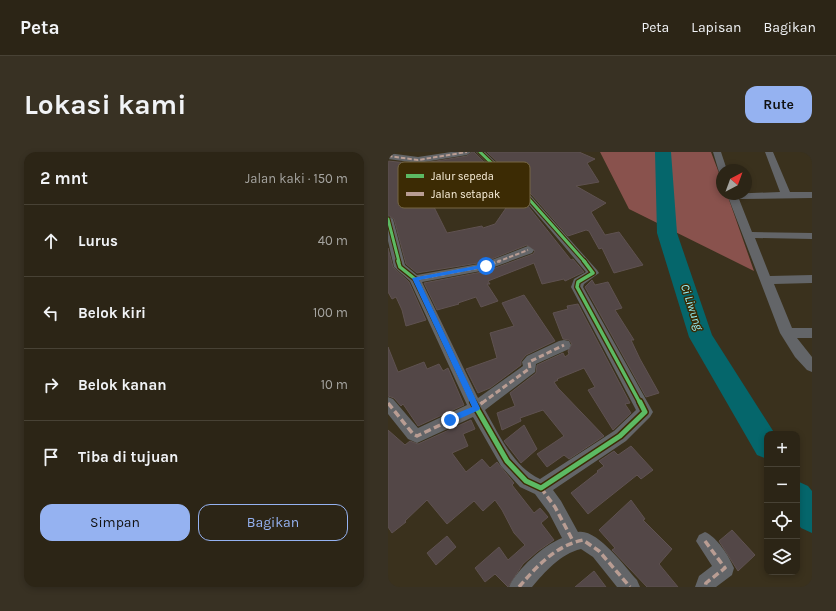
<!DOCTYPE html>
<html lang="id">
<head>
<meta charset="utf-8">
<style>
	:root { --surface:#2c2516; --page:#383123; --text:#f1f3f6; --muted:#a6a5a1; --line:#484235; --accent:#95b2f1 }
	body { margin:0; font-family:Karla,sans-serif; background:var(--page); color:var(--text) }
	.controls { position:absolute; right:12px; bottom:12px; display:grid; overflow:hidden; border-radius:8px; box-shadow:0 2px 6px #0003 }
	.controls button { width:36px; height:36px; display:grid; place-items:center; padding:0; border:0; border-bottom:1px solid var(--line); background:var(--surface); color:var(--text); font:20px sans-serif }
	.compass { position:absolute; left:328px; top:12px; width:36px; height:36px; border-radius:50%; background:var(--surface); box-shadow:0 2px 6px #0003; rotate:41deg }
	.stop { position:absolute; width:12px; height:12px; margin:-9px; border:3px solid #1a73e8; border-radius:50%; background:#fff }
	.stop.end { background:#1a73e8; border-color:#fff; box-shadow:0 1px 4px #0008 }
	.list { margin:0; padding:0; list-style:none }
	h2 { display:flex; justify-content:space-between; align-items:center; height:52px; margin:0; padding:0 16px; font-size:17px }
	h2 small { font-size:13px; font-weight:400; color:var(--muted) }
	.list li { display:grid; grid-template-columns:26px 1fr auto; gap:12px; align-items:center; box-sizing:border-box; height:72px; padding:0 16px; border-top:1px solid var(--line) }
	.list b { display:block; font-size:15px; white-space:nowrap }
	.list em { font-size:13px; font-style:normal; color:var(--muted) }
	.actions { display:flex; gap:8px; padding:12px 16px }
	.actions a { flex:1; padding:9px 0; border:1px solid var(--accent); border-radius:12px; text-align:center; font-size:14px; color:var(--accent) }
	.actions .main { background:var(--accent); color:#111 }
	.icon { flex:none; width:22px; height:22px; fill:none; stroke:currentColor; stroke-width:2; stroke-linecap:round; stroke-linejoin:round }
	.map { position:relative; flex:none; width:424px; height:435px; overflow:hidden; border-radius:12px }
	header { display:flex; align-items:center; gap:24px; box-sizing:border-box; height:56px; padding:0 20px; background:var(--surface); border-bottom:1px solid var(--line) }
	header strong { font-size:19px }
	nav { display:flex; gap:22px; margin-inline-start:auto; font-size:14px }
	.intro { display:flex; align-items:center; justify-content:space-between; box-sizing:border-box; height:96px; padding:0 24px }
	h1 { margin:0; font-size:28px }
	.button { padding:10px 18px; border-radius:12px; background:var(--accent); color:#111; font-size:14px; font-weight:700 }
	main { display:flex; gap:24px; padding:0 24px }
	aside { flex:1; background:var(--surface); border-radius:12px; box-shadow:0 2px 6px #0003 }
	.map>svg:first-child { display:block }
</style>
</head>
<body>
<header>
<strong>Peta</strong>
<nav><a>Peta</a><a>Lapisan</a><a>Bagikan</a></nav>
</header>
<div class="intro"><h1>Lokasi kami</h1><a class="button">Rute</a></div>
<main>
<aside>
<h2>2 mnt<small>Jalan kaki · 150 m</small></h2>
<ul class="list">
<li><svg class="icon" aria-label="ahead" viewBox="0 0 24 24"><path d="M12 20V5M6 11l6-6 6 6"/></svg><div><b>Lurus</b></div><em>40 m</em></li>
<li><svg class="icon" aria-label="left" viewBox="0 0 24 24"><path d="M17 20v-9H6M10 6l-5 5 5 5"/></svg><div><b>Belok kiri</b></div><em>100 m</em></li>
<li><svg class="icon" aria-label="right" viewBox="0 0 24 24"><path d="M7 20v-9h11M14 6l5 5-5 5"/></svg><div><b>Belok kanan</b></div><em>10 m</em></li>
<li><svg class="icon" aria-label="arrive" viewBox="0 0 24 24"><path d="M6 21V4h12l-3 4 3 4H6"/></svg><div><b>Tiba di tujuan</b></div></li>
</ul>
<div class="actions"><a class="main">Simpan</a><a>Bagikan</a></div>
</aside>
<div class="map">
<svg width="424" height="435" viewBox="0 0 424 435">
	<rect width="100%" height="100%" fill="#3a311d"/>
	<!-- forest -->
	<path fill="#89524d" d="M212,0H323L334,29V42H339L366,119L241,57Z"/>
	<g fill="none" stroke-linecap="round" stroke-linejoin="round">
		<!-- river -->
		<path fill="#05666b" fill-rule="evenodd" d="M267,0H283L289,81L324,183L387,282H379V307L369,303L301,185L269,81Z
			M409,329L420,334L424,339V381L413,376L409,370Z"/>
	</g>
	<!-- building -->
	<path fill="#534747" stroke="#5f5251" fill-rule="evenodd" d="M84,0H86L136,49L183,108L185,107L196,120L177,129L176,127L154,132L146,111L100,129L102,132H99L110,149L93,155L88,145L70,151L71,152L49,158L36,131L99,119L145,102L147,99L139,93L96,110L29,121L18,112L6,67L0,63V9L30,12L79,4ZM96,37L106,49L118,56L107,72L95,76L94,74L59,81L46,55L61,52L60,48Z
		M99,0H191L207,7L199,11L211,30L188,34L218,51L203,60L217,83L231,80L255,113L226,121L214,96L211,97L201,79L198,78L180,84L144,43Z
		M0,96L5,115L21,130L38,168L18,174L14,158L8,145L4,147L0,140Z
		M204,128L207,133L220,130L234,156L227,158L246,188H243L252,207L271,241L258,245L197,135Z
		M136,143L167,189L138,203L133,209V213L102,236L90,241L78,217L109,206L102,181L126,174L114,151Z
		M190,152L242,251L237,252L243,261L225,278L200,238L207,235L196,216L169,227L170,228L166,230L170,236L216,284L181,307L176,303L159,315L149,302L176,284L155,258L132,266L133,269L114,278L109,261L127,254L122,241L148,221L149,213L175,201L177,205L181,202L180,199L184,192L181,188L175,187L165,161L180,157L179,154Z
		M0,195L10,220L36,210L39,217L51,212L55,219L60,216L76,253L30,274L15,252L13,254L6,246L0,244Z
		M83,268L87,277L75,282L80,294L64,301L78,320L94,307L102,316L109,310L126,331L124,333L146,361L152,356L160,365L153,371L166,388L150,399L135,412L120,435L107,422L97,430L87,416L111,395L120,408L137,393L126,381L114,358L107,348L95,359L86,349L59,372L39,348L17,369L18,370L4,381L0,375V278L17,293L22,289L30,292Z
		M136,273L149,297L133,311L116,289Z
		M243,294L265,318L253,327L249,323L200,362L183,341L210,320L209,319L216,314L211,309L226,299L230,303Z
		M243,348L257,367L255,368L284,397L271,412L290,435H259L224,398L227,396L211,378Z
		M344,378L367,403L350,419L331,389Z
		M59,384L68,395L48,413L39,401Z
		M206,419L218,435H187Z"/>
	<g fill="none" stroke-linecap="round" stroke-linejoin="round">
		<!-- street -->
		<path fill="#636568" fill-rule="evenodd" d="M63,0H83L79,3L30,11L0,7V1L30,5Z
			M88,0H97L143,44L209,118L211,121L196,132L195,135L265,260L262,265L238,289L165,338L173,349L190,380C209,376 237,415 249,428L252,435H229L205,405L193,397C172,402 157,420 144,435H121C129,417 156,393 174,386L161,361L147,342L132,335L113,314L85,265L29,291L20,287L0,262V245L5,247L30,276L79,253L22,129L6,115L0,89V64L5,67L17,113L29,123L96,111L140,94L146,98L144,101L98,118L34,130L90,246L135,214L134,210L139,204L171,189L176,188L181,189L183,193L181,197L148,212L147,220L97,258C111,282 125,315 152,327L226,279L248,258L183,135L186,127L198,120L137,48Z
			M325,0H333L339,18H334V21L331,20Z
			M377,0H385L402,40H424V46L351,47L364,80L424,81V87L367,86L382,124L424,123V131L386,132L404,176H424V186H409L424,205V220L419,218L407,205L392,181L339,42L392,40Z
			M317,380C329,385 341,404 346,416L344,423L328,435H307L311,424L324,414L308,389L311,383Z"/>
		<!-- quiet-far2 -->
		<path stroke="#b99d93" stroke-width="2" stroke-dasharray="4.5 2" stroke-linecap="butt" d="M0,4L30,8L79,0
			M109,110L140,98"/>
		<!-- quiet-far1 -->
		<path stroke="#b99d93" stroke-width="3" stroke-dasharray="5.5 3" stroke-linecap="butt" d="M27,127L98,114L112,109
			M94,251L142,216L141,210L176,193"/>
		<!-- quiet -->
		<path stroke="#b99d93" stroke-width="3.5" stroke-dasharray="7 3.5" stroke-linecap="butt" d="M0,251L25,282L29,284L88,256L95,250
			M153,336L167,355L185,389
			M317,389L337,416L318,431L317,435
			M131,435C149,414 167,394 195,388L211,399L242,435"/>
		<!-- cycleway-far2 casing -->
		<g stroke="#3c2b04" stroke-width="5">
			<path id="cycleway-far2" d="M92,0L140,46L197,110
				M0,67L11,110"/>
		</g>
		<!-- cycleway-far1 casing -->
		<g stroke="#3c2b04" stroke-width="6">
			<path id="cycleway-far1" d="M10,109L12,115L27,127L86,251
				M196,109L205,121L190,130L189,135L252,251"/>
		</g>
		<!-- cycleway casing -->
		<g stroke="#3c2b04" stroke-width="8">
			<path id="cycleway" d="M85,250L119,309L138,329L153,336L232,284L257,260L252,250"/>
		</g>
		<!-- cycleway-far2 -->
		<use href="#cycleway-far2" stroke="#5cba63" stroke-width="3"/>
		<!-- cycleway-far1 -->
		<use href="#cycleway-far1" stroke="#5cba63" stroke-width="3.5"/>
		<!-- cycleway -->
		<use href="#cycleway" stroke="#5cba63" stroke-width="5"/>
	</g>
	<!-- route -->
	<path fill="#1a73e8" d="M98,112L100,115L31,128L92,256L91,258L62,271L60,270V265L84,255L24,126Z"/>
	<g text-anchor="middle" stroke-width="3" stroke-linejoin="round" paint-order="stroke">
		<!-- water labels -->
		<g font-size="12" font-style="italic" fill="#94f1fa" stroke="#3c2b04">
			<text transform="translate(304 155) rotate(72)" y="4">Ci Liwung</text>
		</g>
	</g>
	<!-- legend -->
	<rect x="10" y="10" width="132" height="46" rx="6" fill="#3c2b04" stroke="#766745" stroke-width="1"/>
	<rect x="18" y="22" width="18" height="4" fill="#5cba63"/>
	<rect x="18" y="40" width="18" height="4" fill="#b99d93"/>
	<g font-size="11" fill="#fdf3de">
		<text x="43" y="28">Jalur sepeda</text>
		<text x="43" y="46">Jalan setapak</text>
	</g>
</svg>
<div class="controls">
<button>+</button>
<button>−</button>
<button><svg class="icon" aria-label="locate" viewBox="0 0 24 24"><circle cx="12" cy="12" r="6"/><path d="M12 2v4M12 18v4M2 12h4M18 12h4"/></svg></button>
<button><svg class="icon" aria-label="layers" viewBox="0 0 24 24"><path d="M12 4l9 5-9 5-9-5zM3 14l9 5 9-5"/></svg></button>
</div>
<svg class="compass" viewBox="-18 -18 36 36"><path d="M0-13l5 13h-10z" fill="#e53935"/><path d="M0 13l5-13h-10z" fill="#a6a5a1"/></svg>
<div class="stop" style="left:98px;top:114px"></div>
<div class="stop end" style="left:62px;top:268px"></div>
</div>
</main>
</body>
</html>
